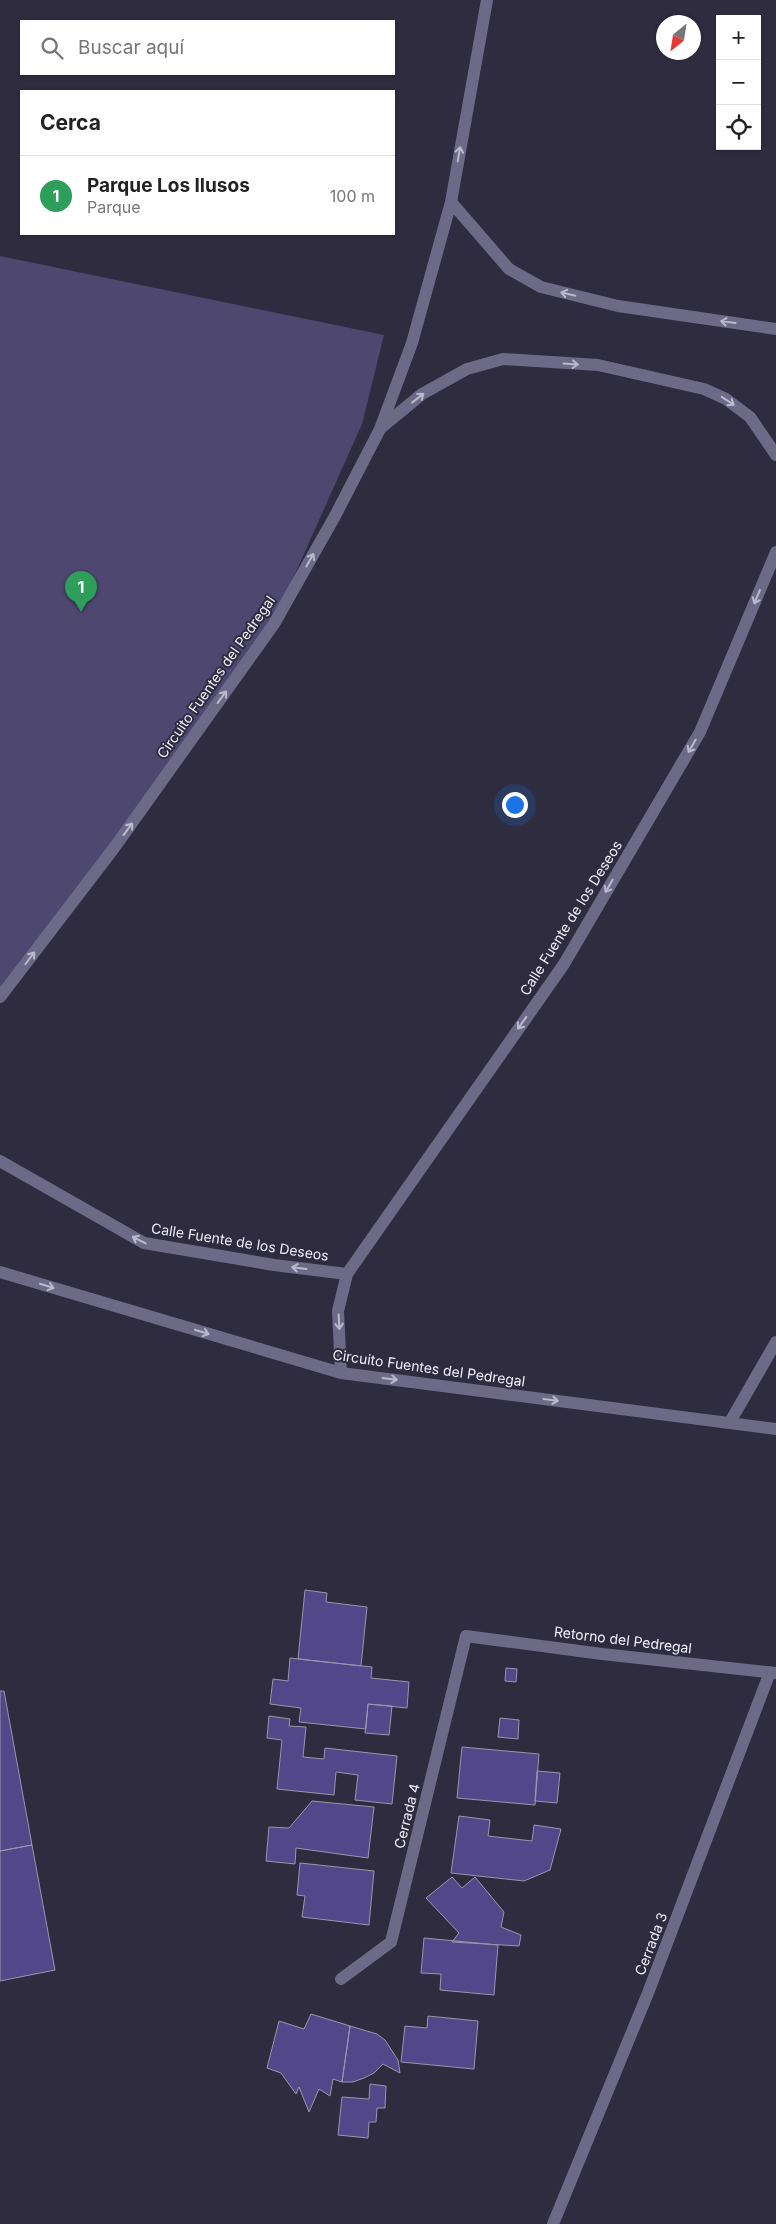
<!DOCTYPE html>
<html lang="es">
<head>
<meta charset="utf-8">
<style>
	:root { --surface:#fff; --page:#f6f6f6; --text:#222; --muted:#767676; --line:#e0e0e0; --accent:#686930 }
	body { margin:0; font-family:Inter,sans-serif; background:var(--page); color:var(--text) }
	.controls { position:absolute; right:15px; top:15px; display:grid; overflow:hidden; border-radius:0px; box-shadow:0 1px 4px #0004 }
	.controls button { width:45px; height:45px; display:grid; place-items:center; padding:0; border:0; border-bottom:1px solid var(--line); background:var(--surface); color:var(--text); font:25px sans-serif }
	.compass { position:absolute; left:656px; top:15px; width:45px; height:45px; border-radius:50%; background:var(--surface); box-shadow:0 1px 4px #0004; rotate:210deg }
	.you { position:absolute; left:514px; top:804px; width:18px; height:18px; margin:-12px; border:4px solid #fff; border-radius:50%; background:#1a73e8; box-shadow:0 0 0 8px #1a73e833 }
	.badge { display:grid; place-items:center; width:32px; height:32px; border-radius:50%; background:var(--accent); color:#fff; font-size:16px; font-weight:700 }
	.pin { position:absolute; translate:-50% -41px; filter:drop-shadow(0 1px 2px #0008) }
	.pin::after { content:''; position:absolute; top:26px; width:18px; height:15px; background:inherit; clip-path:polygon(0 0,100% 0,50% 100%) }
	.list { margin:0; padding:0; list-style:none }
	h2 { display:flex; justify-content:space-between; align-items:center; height:65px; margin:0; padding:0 20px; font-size:21px }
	h2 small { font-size:16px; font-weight:400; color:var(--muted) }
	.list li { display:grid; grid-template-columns:32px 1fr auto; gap:15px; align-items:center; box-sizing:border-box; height:80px; padding:0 20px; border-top:1px solid var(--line) }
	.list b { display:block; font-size:19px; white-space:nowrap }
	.list p { margin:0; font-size:16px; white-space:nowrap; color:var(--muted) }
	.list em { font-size:16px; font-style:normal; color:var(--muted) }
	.icon { flex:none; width:28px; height:28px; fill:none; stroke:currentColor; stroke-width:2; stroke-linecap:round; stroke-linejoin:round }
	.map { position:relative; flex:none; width:776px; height:2224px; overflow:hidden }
	.search { position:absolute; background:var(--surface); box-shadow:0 1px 4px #0004; left:20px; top:20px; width:375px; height:55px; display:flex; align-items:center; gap:12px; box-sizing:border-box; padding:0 18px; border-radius:0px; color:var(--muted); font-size:19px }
	.panel { position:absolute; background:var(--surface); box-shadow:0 1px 4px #0004; left:20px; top:90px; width:375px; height:145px; border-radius:0px }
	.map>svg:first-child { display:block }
</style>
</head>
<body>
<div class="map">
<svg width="776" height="2224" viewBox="0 0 776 2224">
	<rect width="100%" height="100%" fill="#2f2c3f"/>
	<!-- green -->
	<path fill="#4e4871" d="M0,256L384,335L362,424L273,623L0,996Z"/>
	<!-- building -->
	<path fill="#524788" stroke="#9997ae" d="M305,1590L327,1593L326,1602L367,1607L361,1666L298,1659Z
		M290,1658L372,1667L371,1678L409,1682L407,1708L368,1704L366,1729L299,1722L301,1708L270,1704L273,1679L288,1681Z
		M506,1668L517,1669L516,1682L505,1681Z
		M0,1691H4L32,1845L0,1851Z
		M368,1704L392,1706L389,1735L365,1733Z
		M269,1716L290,1719L289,1726L306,1727L303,1757L324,1759L325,1748L397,1756L392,1804L355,1800L358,1775L336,1772L334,1795L277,1789L282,1740L267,1738Z
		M500,1718L519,1720L518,1739L498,1737Z
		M462,1747L539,1754L535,1805L457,1798Z
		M537,1771L560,1773L557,1803L535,1801Z
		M312,1801L374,1807L368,1858L296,1848L295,1864L266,1861L269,1827L289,1828Z
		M459,1816L490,1820L488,1836L532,1841L534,1825L561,1829L550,1870L524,1881L451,1873Z
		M32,1845L55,1970L0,1981V1851Z
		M300,1863L374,1871L369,1925L302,1917L305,1896L297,1895Z
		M452,1877L462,1888L475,1877L504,1912L501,1927L521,1935L519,1946L452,1942L459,1933L426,1898Z
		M424,1938L498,1945L494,1995L440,1990L441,1974L421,1973Z
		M311,2014L350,2026L342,2082L333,2079L330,2096L319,2089L309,2112L299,2087L296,2094L281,2073L267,2068L279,2021L304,2029Z
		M428,2016L478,2021L474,2069L401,2062L405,2026L427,2028Z
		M350,2026L377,2034L385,2040L398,2060L400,2073L383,2064L374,2073L364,2078L353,2082H342Z
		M370,2084L386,2086L385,2108H377L376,2122H369L368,2138L338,2135L342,2097L369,2099Z"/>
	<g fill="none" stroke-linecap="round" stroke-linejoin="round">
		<!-- minor -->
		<path stroke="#6d6a88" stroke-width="12" d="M451,202L509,269L541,287L618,306L776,329
			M382,427L422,394L467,369L503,359L598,365L704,389L726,399L750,417L776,455
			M0,997L114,848L274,624L335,516L380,429L412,343L451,202L487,0
			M0,1161L144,1243L274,1265L347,1274
			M0,1272L341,1373L776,1429
			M341,1373L338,1311L347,1274L564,964L700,732L776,552
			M730,1422L776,1342
			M341,1979L391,1942L466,1636L602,1654L776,1673
			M553,2224L648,1993L770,1672"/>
	</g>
	<!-- one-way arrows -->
	<defs><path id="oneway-shaft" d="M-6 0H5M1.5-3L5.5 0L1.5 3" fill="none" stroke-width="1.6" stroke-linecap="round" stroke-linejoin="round" transform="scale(1.25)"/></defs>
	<g stroke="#bbb9cc">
		<use href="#oneway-shaft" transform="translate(459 154) rotate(-80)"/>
		<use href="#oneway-shaft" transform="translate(568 294) rotate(-166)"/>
		<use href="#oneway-shaft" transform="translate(728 322) rotate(-172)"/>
		<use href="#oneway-shaft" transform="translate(571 364) rotate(4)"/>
		<use href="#oneway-shaft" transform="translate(418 398) rotate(-38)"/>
		<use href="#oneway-shaft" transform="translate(728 401) rotate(33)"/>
		<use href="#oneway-shaft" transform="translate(310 560) rotate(-61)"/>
		<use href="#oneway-shaft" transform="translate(757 597) rotate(113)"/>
		<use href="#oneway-shaft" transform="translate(222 697) rotate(-54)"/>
		<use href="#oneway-shaft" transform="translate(692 746) rotate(120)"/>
		<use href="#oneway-shaft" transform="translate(128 829) rotate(-54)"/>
		<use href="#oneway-shaft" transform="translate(609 886) rotate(120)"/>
		<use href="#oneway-shaft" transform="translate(30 958) rotate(-53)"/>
		<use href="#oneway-shaft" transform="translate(522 1023) rotate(125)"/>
		<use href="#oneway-shaft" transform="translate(139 1240) rotate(-154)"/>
		<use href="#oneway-shaft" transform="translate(299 1268) rotate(-173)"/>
		<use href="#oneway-shaft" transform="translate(47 1286) rotate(17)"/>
		<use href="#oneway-shaft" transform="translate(339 1322) rotate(87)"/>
		<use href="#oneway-shaft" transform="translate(202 1332) rotate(17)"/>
		<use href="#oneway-shaft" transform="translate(390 1379) rotate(7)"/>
		<use href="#oneway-shaft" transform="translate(551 1400) rotate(7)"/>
	</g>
	<g text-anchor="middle" stroke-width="4" stroke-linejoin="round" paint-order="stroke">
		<!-- street labels -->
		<g font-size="14" fill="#efeefa" stroke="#2f2c3f">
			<text transform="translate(216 677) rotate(-55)" y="5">Circuito Fuentes del Pedregal</text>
			<text transform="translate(571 918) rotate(-58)" y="5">Calle Fuente de los Deseos</text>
			<text transform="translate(240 1242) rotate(9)" y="5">Calle Fuente de los Deseos</text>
			<text transform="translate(429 1368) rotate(8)" y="5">Circuito Fuentes del Pedregal</text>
			<text transform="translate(623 1640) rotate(7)" y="5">Retorno del Pedregal</text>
			<text transform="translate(407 1816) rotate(-76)" y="5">Cerrada 4</text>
			<text transform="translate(651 1944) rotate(-69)" y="5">Cerrada 3</text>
		</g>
	</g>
</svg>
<div class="controls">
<button>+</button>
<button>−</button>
<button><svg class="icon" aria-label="locate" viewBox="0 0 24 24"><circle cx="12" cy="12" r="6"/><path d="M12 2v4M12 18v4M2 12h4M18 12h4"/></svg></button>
</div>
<svg class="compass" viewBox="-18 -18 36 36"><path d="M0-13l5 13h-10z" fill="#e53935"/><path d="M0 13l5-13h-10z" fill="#767676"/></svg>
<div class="you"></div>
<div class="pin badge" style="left:81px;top:612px;background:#2e9e5b">1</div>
<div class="search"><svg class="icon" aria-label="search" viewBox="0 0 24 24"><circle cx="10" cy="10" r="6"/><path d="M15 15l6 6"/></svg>Buscar aquí</div>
<section class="panel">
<h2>Cerca<small></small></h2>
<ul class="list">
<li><span class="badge" style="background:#2e9e5b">1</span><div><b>Parque Los Ilusos</b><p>Parque</p></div><em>100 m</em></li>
</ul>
</section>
</div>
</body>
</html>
